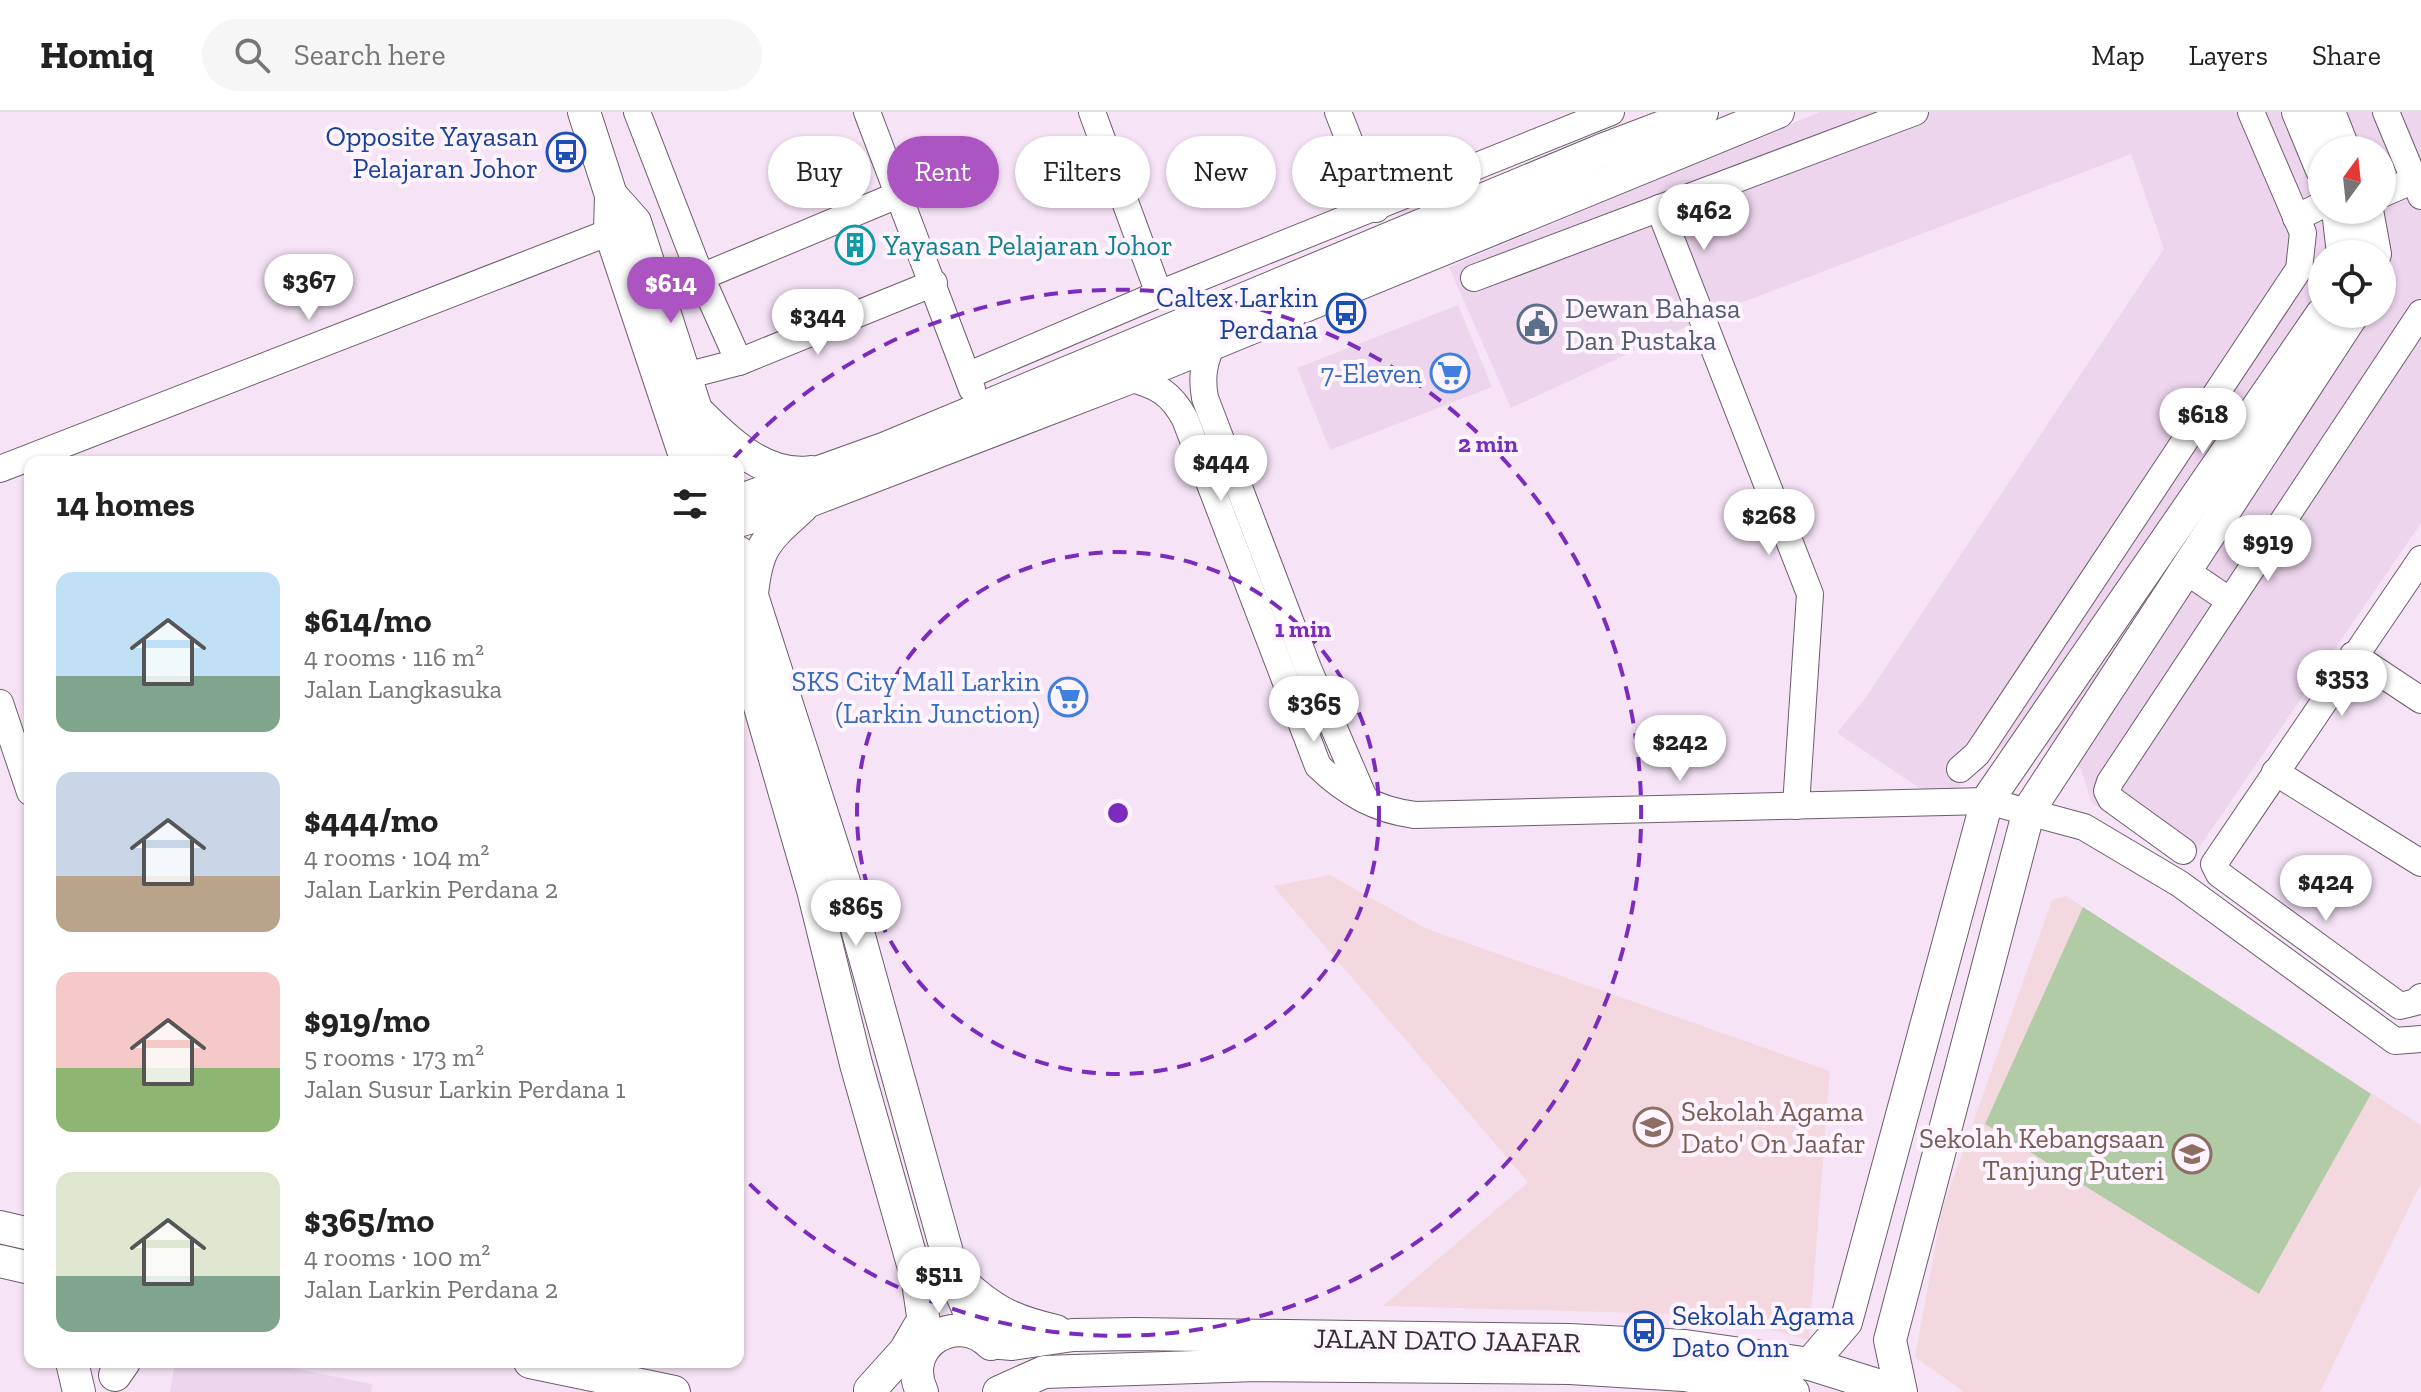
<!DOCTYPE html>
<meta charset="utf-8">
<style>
body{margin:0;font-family:"Zilla Slab",serif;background:#f6f6f6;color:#222;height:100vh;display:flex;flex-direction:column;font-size:30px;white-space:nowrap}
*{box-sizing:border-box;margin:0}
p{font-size:26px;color:#767676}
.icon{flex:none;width:44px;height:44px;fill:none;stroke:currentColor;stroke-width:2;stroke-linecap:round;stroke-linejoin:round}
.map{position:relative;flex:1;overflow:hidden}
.drawer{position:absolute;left:24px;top:344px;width:720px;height:912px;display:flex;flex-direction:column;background:#fff;border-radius:16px;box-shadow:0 2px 6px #0004}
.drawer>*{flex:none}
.hud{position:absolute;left:768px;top:24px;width:760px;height:72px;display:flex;gap:16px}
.needle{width:52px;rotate:15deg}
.controls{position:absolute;left:2308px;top:24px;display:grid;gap:16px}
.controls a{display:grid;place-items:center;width:88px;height:88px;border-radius:50%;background:#fff;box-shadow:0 2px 6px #0004;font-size:40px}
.price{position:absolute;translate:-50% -68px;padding:0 18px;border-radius:28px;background:#fff;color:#222;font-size:26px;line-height:52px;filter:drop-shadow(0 2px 4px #0008)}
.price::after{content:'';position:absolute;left:50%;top:48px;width:24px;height:18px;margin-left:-12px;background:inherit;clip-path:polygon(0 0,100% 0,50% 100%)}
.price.selected{background:#ac55c2;color:#fff}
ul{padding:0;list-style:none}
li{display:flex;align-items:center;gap:24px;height:200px;padding:0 32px}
li span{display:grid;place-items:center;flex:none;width:224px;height:160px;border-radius:16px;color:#555}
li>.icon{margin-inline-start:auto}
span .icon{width:96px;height:96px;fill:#fffc;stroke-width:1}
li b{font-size:34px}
h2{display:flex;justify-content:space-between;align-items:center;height:96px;padding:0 32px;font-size:34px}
.chip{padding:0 28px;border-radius:36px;background:#fff;box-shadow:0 2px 6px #0004;font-size:28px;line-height:72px}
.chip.selected{background:#ac55c2;color:#fff}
header{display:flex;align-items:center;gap:48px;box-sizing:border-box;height:112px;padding:0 40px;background:#fff;border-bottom:2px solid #e0e0e0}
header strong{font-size:38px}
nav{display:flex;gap:44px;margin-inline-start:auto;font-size:28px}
.search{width:560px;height:72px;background:#f6f6f6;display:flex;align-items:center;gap:20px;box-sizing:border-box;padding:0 28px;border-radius:44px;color:#767676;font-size:30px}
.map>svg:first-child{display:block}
</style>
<header>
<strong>Homiq</strong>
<div class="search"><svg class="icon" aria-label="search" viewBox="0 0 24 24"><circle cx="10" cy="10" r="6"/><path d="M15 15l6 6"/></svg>Search here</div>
<nav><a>Map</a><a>Layers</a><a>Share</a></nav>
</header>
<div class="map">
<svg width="2421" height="1280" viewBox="0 0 2421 1280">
<rect width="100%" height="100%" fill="#f6e4f6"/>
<!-- built -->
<g fill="#edd5ed" fill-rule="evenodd">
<path d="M1820,0H2421V411L2188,752L2092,691L2081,657L2022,619L1964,664L1959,677H1921L1837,621L1864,588L2164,137L2131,42L1722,198L1511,296L1449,155ZM2322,38H2382V98H2322ZM2322,142H2382V202H2322Z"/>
<polygon points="1458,193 1492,275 1330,338 1297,256"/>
<polygon points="175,1250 262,1250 372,1272 371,1280 170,1280"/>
</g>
<!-- education -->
<g fill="#f3d9df">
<polygon points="1330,763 1425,816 1830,959 1809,1228 1714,1203 1383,1194 1528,1070 1273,774"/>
<polygon points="2066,784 2421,1013 2421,1071 2320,1280 1964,1280 1915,1245 1942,1098 2052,788"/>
</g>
<!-- green -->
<polygon fill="#b1cba7" points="2083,795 2371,982 2259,1182 1985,1012"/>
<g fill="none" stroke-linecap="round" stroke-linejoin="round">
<defs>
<g id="minor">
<polyline points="637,0 701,165 739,250"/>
<polyline points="867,0 972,277"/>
<polyline points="1092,0 1159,182"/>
<polyline points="1338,0 1376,97"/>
<polyline points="2386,0 2421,84"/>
<polyline points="2382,82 2414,68"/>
<polyline points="1659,96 1810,482 1796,694"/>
<polyline points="2296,106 2322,93"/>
<polyline points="701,165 900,82"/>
<polyline points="1474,166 1915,0"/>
<path d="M1214,229C1204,249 1201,264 1205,286L1308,556L1365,688"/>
<polyline points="969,263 1159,182 1611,0"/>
<polyline points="685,264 739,250 934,171"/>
<path d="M1129,266C1158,274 1171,281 1185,307L1318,654C1346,681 1376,698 1415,703L1987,689L2084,715L2180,772L2395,929L2421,927"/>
<polyline points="0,357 628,113"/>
<polyline points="2421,447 2214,752 2219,762 2400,894 2416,890 2421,885"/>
<polyline points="2186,459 2227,487"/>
<polyline points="2353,543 2421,588"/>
<polyline points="0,591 30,680"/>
<polyline points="1960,657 1977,642 2299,157 2303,121 2251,0"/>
<polyline points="2275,660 2421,751"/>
<polyline points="2183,739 2111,687 2107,679 2110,670 2421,201"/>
</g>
<g id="major">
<polyline points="584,0 611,83 610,119 687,350"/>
<polyline points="2298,0 2322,58"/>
<polyline points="2329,0 2344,38"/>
<polyline points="611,83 635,110 713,350"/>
<polyline points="2338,98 2343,142"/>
<polyline points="2367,98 2375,142"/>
<path d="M701,303C730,332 766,366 811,360"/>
<polyline points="738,389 886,336 1602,38 1702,0"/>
<polyline points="738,409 809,389 1129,266 1778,0"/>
<polyline points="738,440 844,770 953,1162 979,1222"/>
<path d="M752,482C757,433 767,427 802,395"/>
<polyline points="738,519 813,778 856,952 918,1170 927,1231"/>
<polyline points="0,1115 30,1122"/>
<polyline points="0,1149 30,1156"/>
<path d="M958,1167C991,1198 1011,1209 1056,1219"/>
<polyline points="990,1230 1012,1232 1073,1223 1135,1222 1569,1228 1685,1234 1810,1252 1899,1280"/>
<polyline points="72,1250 79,1280"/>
<polyline points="530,1250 674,1280"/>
<polyline points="1810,1252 1846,1210 1987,689 2322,202"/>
<polyline points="115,1263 124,1250"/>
<polyline points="870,1278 905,1239 919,1215"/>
<path d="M922,1280C900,1234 956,1197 991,1232"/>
<polyline points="999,1280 1044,1260 1257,1253 1570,1256 1684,1263 1793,1280"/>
<polyline points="1901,1280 1890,1228 2029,698 2353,202"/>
</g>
</defs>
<!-- minor casing -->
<use href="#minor" stroke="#6c5d6c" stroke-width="28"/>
<!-- major casing -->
<use href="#major" stroke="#6c5d6c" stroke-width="34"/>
<!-- minor -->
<use href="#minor" stroke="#fff" stroke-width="26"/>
<!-- major -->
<use href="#major" stroke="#fff" stroke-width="32"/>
</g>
<!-- distance rings -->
<g fill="none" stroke="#7b2cbf" stroke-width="4" stroke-dasharray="14 10">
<circle cx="1118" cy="701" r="261"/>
<path d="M732 348A523 523 0 1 1 739 1061"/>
</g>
<!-- icons -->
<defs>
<symbol id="bus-ring" viewBox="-11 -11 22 22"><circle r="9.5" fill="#fff4ff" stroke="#1a4fb4" stroke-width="1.5"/><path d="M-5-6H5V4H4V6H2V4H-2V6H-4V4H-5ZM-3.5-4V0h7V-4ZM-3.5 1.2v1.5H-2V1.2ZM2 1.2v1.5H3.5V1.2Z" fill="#1a4fb4"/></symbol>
<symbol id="building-ring" viewBox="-11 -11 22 22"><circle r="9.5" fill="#fff4ff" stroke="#0f9aa8" stroke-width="1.5"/><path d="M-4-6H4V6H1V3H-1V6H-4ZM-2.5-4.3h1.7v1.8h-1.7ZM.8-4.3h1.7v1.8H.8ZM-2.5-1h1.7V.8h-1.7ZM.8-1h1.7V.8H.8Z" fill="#0f9aa8"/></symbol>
<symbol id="civic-ring" viewBox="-11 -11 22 22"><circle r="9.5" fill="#fff4ff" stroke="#5c6f8a" stroke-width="1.5"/><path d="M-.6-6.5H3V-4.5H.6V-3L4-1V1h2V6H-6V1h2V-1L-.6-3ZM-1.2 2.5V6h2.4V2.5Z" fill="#5c6f8a"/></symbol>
<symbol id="supermarket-ring" viewBox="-11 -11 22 22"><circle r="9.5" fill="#fff4ff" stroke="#3f7fe0" stroke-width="1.5"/><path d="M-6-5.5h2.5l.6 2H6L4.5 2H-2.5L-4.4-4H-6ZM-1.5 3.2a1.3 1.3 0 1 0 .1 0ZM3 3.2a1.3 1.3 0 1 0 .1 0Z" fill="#3f7fe0"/></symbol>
<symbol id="school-ring" viewBox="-11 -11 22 22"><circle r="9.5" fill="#fff4ff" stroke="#8d6e63" stroke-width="1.5"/><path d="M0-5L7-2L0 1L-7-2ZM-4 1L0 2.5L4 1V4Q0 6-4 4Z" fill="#8d6e63"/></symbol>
</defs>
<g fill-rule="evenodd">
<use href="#bus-ring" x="544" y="18" width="44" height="44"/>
<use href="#building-ring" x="833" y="111" width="44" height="44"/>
<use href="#bus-ring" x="1324" y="179" width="44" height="44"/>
<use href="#civic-ring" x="1515" y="190" width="44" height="44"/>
<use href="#supermarket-ring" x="1428" y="239" width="44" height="44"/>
<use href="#supermarket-ring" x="1046" y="563" width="44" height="44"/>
<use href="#school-ring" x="1631" y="993" width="44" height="44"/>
<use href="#school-ring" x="2170" y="1020" width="44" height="44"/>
<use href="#bus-ring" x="1622" y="1197" width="44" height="44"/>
</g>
<g text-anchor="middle" stroke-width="8" stroke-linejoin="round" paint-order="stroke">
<!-- transit labels -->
<g font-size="28" fill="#164399" stroke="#fff4ff" text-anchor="end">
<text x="538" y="34">Opposite Yayasan<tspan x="538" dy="32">Pelajaran Johor</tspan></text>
<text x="1318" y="195">Caltex Larkin<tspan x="1318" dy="32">Perdana</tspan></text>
<text x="1672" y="1213" text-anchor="start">Sekolah Agama<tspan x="1672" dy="32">Dato Onn</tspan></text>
</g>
<!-- culture labels -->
<g font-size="28" fill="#0d838f" stroke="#fff4ff" text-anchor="start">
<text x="883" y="143">Yayasan Pelajaran Johor</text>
</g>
<!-- service labels -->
<g font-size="28" fill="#4e5e75" stroke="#fff4ff" text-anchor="start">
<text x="1565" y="206">Dewan Bahasa<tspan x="1565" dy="32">Dan Pustaka</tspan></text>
</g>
<!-- shop labels -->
<g font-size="28" fill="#366cbe" stroke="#fff4ff" text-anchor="end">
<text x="1422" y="271">7-Eleven</text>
<text x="1040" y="579">SKS City Mall Larkin<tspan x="1040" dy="32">(Larkin Junction)</tspan></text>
</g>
<!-- education labels -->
<g font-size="28" fill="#785e54" stroke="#fff4ff" text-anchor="start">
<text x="1681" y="1009">Sekolah Agama<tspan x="1681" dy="32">Dato' On Jaafar</tspan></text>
<text x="2164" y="1036" text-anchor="end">Sekolah Kebangsaan<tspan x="2164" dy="32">Tanjung Puteri</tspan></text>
</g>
<!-- street labels -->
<g font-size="28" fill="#352e35" stroke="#fff4ff">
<text transform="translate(1447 1228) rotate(1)" y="10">JALAN DATO JAAFAR</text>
</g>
</g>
<circle cx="1118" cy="701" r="12" fill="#7b2cbf" stroke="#fff4ff" stroke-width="4"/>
<g font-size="24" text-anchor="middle" font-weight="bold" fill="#7b2cbf" stroke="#fff4ff" stroke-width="8" stroke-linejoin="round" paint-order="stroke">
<text x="1488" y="340">2 min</text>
<text x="1303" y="525">1 min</text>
</g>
</svg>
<div class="controls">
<a><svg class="needle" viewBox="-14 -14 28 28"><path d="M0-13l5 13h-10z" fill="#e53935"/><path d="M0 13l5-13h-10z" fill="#767676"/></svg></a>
<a><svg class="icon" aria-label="locate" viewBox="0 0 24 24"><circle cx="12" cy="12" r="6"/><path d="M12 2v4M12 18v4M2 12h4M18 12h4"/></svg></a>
</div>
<b class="price" style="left:1704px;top:140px">$462</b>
<b class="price" style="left:309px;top:210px">$367</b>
<b class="price selected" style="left:671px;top:213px">$614</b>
<b class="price" style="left:818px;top:245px">$344</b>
<b class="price" style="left:2203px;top:344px">$618</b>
<b class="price" style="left:1221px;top:391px">$444</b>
<b class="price" style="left:1769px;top:445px">$268</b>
<b class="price" style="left:2268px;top:471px">$919</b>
<b class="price" style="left:2342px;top:606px">$353</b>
<b class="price" style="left:1314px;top:632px">$365</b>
<b class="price" style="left:1680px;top:671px">$242</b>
<b class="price" style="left:2326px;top:811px">$424</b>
<b class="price" style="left:856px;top:836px">$865</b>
<b class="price" style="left:939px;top:1203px">$511</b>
<div class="hud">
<a class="chip">Buy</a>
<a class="chip selected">Rent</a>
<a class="chip">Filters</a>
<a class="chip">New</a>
<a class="chip">Apartment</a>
</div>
<section class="drawer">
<h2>14 homes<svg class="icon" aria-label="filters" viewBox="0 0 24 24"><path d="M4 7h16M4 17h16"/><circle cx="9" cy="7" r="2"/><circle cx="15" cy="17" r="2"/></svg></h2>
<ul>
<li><span style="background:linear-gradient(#bfe0f5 65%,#7fa58c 0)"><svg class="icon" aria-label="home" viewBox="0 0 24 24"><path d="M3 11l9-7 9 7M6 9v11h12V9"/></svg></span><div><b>$614/mo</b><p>4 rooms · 116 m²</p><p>Jalan Langkasuka</p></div></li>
<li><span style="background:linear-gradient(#c9d6e8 65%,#b9a48a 0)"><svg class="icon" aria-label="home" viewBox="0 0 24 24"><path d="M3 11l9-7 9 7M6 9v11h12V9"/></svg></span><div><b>$444/mo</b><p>4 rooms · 104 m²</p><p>Jalan Larkin Perdana 2</p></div></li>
<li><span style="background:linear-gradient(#f6c9c9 60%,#8fb573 0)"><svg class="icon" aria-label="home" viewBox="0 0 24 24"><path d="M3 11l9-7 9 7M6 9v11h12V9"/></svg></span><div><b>$919/mo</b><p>5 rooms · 173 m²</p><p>Jalan Susur Larkin Perdana 1</p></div></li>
<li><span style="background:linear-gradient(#dfe7d0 65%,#7fa58c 0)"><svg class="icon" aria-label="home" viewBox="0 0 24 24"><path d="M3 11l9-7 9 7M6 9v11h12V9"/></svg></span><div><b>$365/mo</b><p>4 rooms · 100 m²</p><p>Jalan Larkin Perdana 2</p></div></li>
</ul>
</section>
</div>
